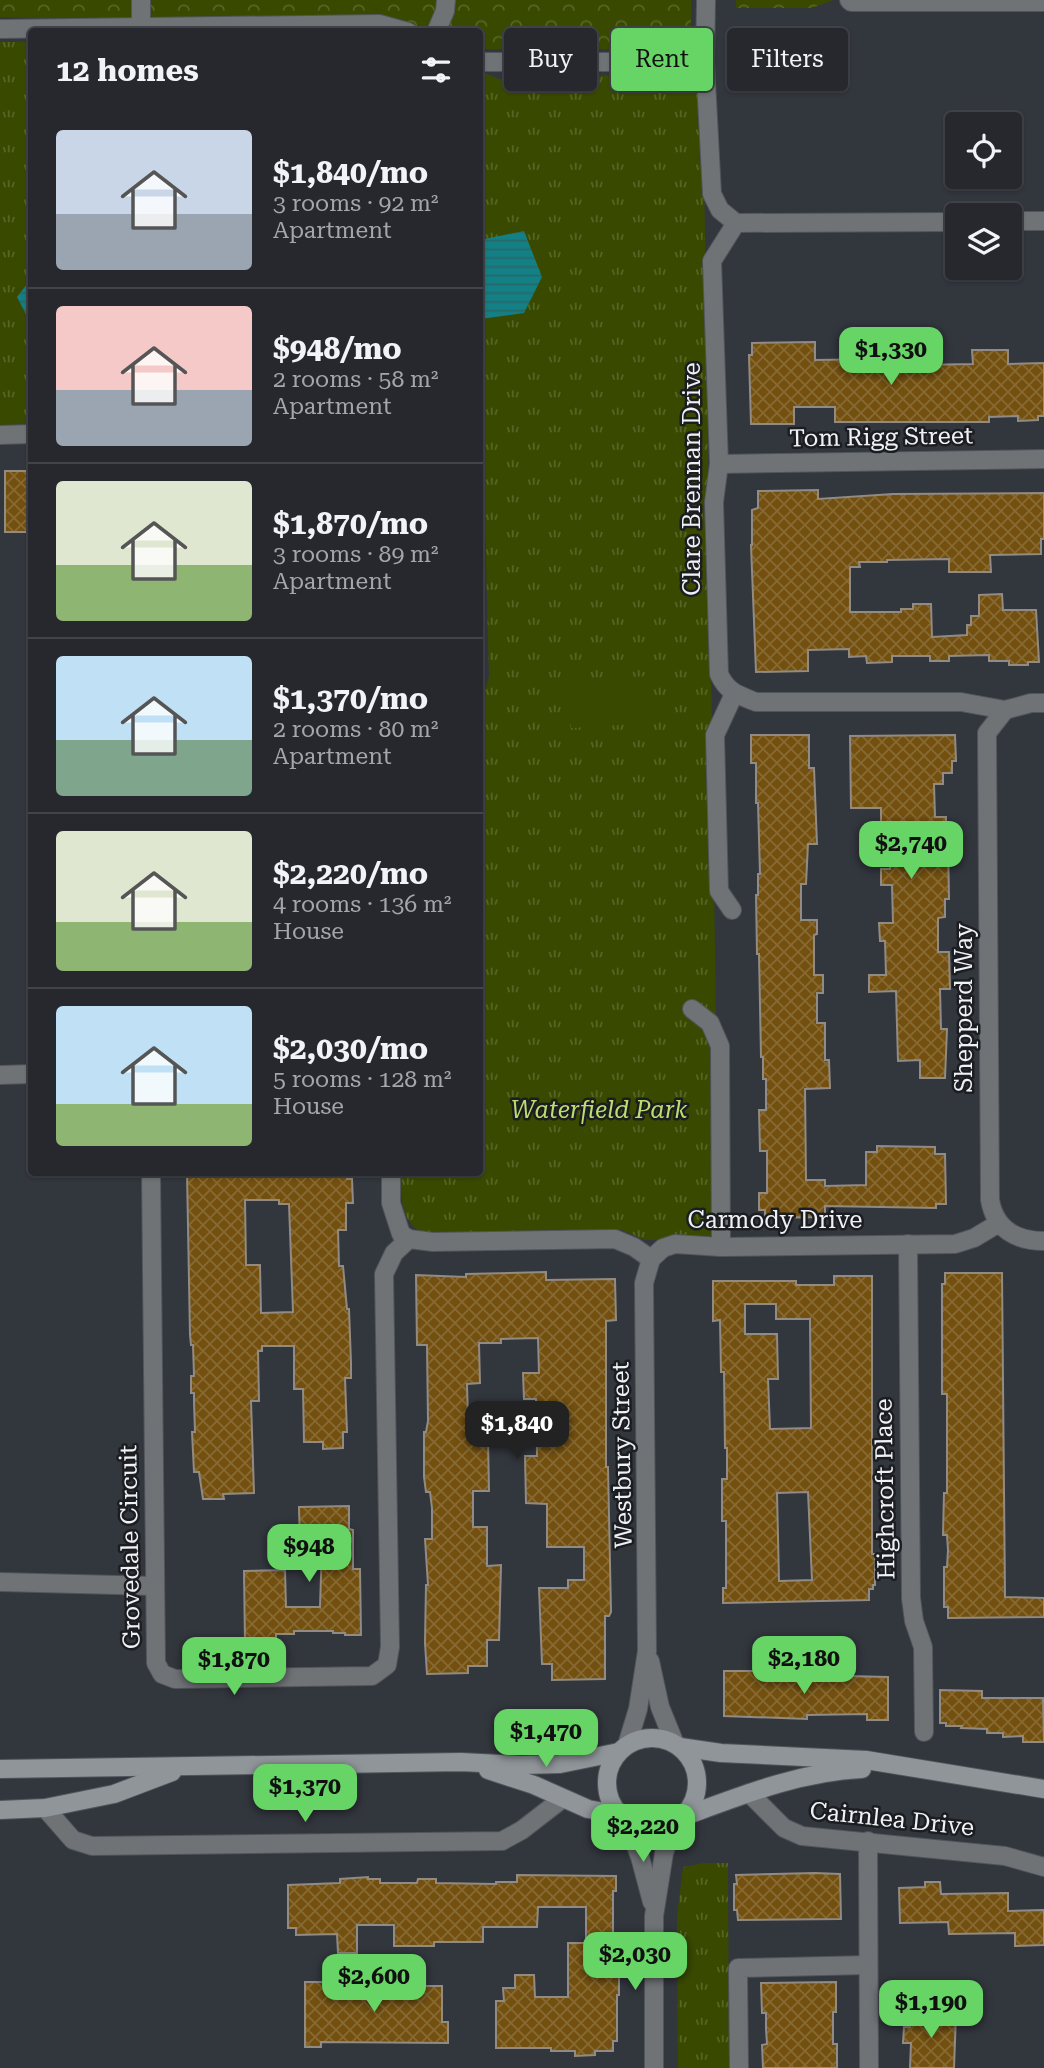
<!DOCTYPE html>
<meta charset="utf-8">
<style>
body{margin:0;font-family:"Roboto Serif",serif;background:#32343a;color:#f1f3f6;height:100vh;display:flex;flex-direction:column;font-size:26px;white-space:nowrap}
*{box-sizing:border-box;margin:0}
p{font-size:23px;color:#a4a6aa}
.icon{flex:none;width:38px;height:38px;fill:none;stroke:currentColor;stroke-width:2;stroke-linecap:round;stroke-linejoin:round}
.map{position:relative;flex:1;overflow:hidden}
.panel{position:absolute;left:28px;top:28px;width:455px;height:1148px;display:flex;flex-direction:column;background:#26282e;border-radius:7px;box-shadow:0 2px 5px #0004,0 0 0 2px #42444a}
.panel>*{flex:none}
.hud{position:absolute;left:504px;top:28px;width:434px;height:63px;display:flex;gap:14px}
.tools{position:absolute;left:945px;top:112px;display:grid;gap:14px}
.tools a{display:grid;place-items:center;width:77px;height:77px;border-radius:7px;background:#26282e;box-shadow:0 2px 5px #0004,0 0 0 2px #42444a;font-size:35px}
.price{position:absolute;translate:-50% -60px;padding:0 16px;border-radius:14px;background:#67d466;color:#111;font-size:23px;line-height:46px;filter:drop-shadow(0 2px 4px #0008)}
.price::after{content:'';position:absolute;left:50%;top:42px;width:21px;height:16px;margin-left:-10px;background:inherit;clip-path:polygon(0 0,100% 0,50% 100%)}
.price.selected{background:#222;color:#fff}
ul{padding:0;list-style:none}
li{display:flex;align-items:center;gap:21px;height:175px;padding:0 28px}
li+li{border-top:2px solid #42444a}
li span{display:grid;place-items:center;flex:none;width:196px;height:140px;border-radius:7px;color:#555}
li>.icon{margin-inline-start:auto}
span .icon{width:84px;height:84px;fill:#fffc;stroke-width:1}
li b{font-size:30px}
h2{display:flex;justify-content:space-between;align-items:center;height:84px;padding:0 28px;font-size:30px}
.tag{padding:0 24px;border-radius:7px;background:#26282e;box-shadow:0 2px 5px #0004,0 0 0 2px #42444a;font-size:24px;line-height:63px}
.tag.selected{background:#67d466;color:#111}
.map>svg:first-child{display:block}
</style>
<div class="map">
<svg width="1044" height="2068" viewBox="0 0 1044 2068">
<defs>
<pattern id="grass-tufts" width="24" height="20" patternUnits="userSpaceOnUse" patternTransform="scale(1.75)"><rect width="24" height="20" fill="#394a00"/><path d="M3 7l-1-3M5 7V3M7 7l1-3M15 17l-1-3M17 17v-4M19 17l1-3" fill="none" stroke="#566526"/></pattern>
<pattern id="forest-crowns" width="20" height="18" patternUnits="userSpaceOnUse" patternTransform="scale(1.75)"><rect width="20" height="18" fill="#394a00"/><path d="M2 6a3 3 0 1 1 6 0M12 15a3 3 0 1 1 6 0" fill="none" stroke="#566526"/></pattern>
<pattern id="water-rules" width="6" height="5" patternUnits="userSpaceOnUse" patternTransform="scale(1.75)"><rect width="6" height="5" fill="#128084"/><path d="M0 2.5h6" fill="none" stroke="#2a676a"/></pattern>
<pattern id="building-cross-hatch" width="8" height="8" patternUnits="userSpaceOnUse" patternTransform="scale(1.75)"><rect width="8" height="8" fill="#73500f"/><path d="M0 0l8 8M0 8l8-8" fill="none" stroke="#876a33"/></pattern>
</defs>
<rect width="100%" height="100%" fill="#32363d"/>
<!-- grass -->
<g fill="url(#grass-tufts)">
<polygon points="0,42 31,42 31,424 0,425"/>
<path d="M480,71L499,79L690,73L703,94L719,1238L645,1240L622,1230L423,1233C400,1222 401,1195 401,1173L480,1172V709L489,676L484,488L480,474Z"/>
<polygon points="704,1863 728,1863 729,2068 678,2068 677,1916 683,1867"/>
</g>
<!-- forest -->
<g fill="url(#forest-crowns)">
<polygon points="0,0 691,0 691,40 682,49 481,49 480,32 462,31 460,28 0,17"/>
<polygon points="736,0 833,0 812,8 736,8"/>
</g>
<!-- pitch -->
<polygon fill="#394a00" points="649,676 652,723 571,728 567,681"/>
<!-- water -->
<g fill="url(#water-rules)">
<polygon points="524,231 542,277 524,313 480,319 480,240"/>
<polygon points="31,279 31,324 17,297"/>
</g>
<!-- building -->
<g fill="url(#building-cross-hatch)" stroke="#918b83" stroke-width="2" fill-rule="evenodd">
<polygon points="815,342 815,360 879,359 879,356 896,355 896,360 916,359 916,365 973,364 972,350 1008,350 1008,364 1044,363 1044,416 1038,416 1038,420 1018,421 1018,416 989,417 989,422 835,422 835,407 794,407 794,424 751,424 749,355 752,355 752,343"/>
<polygon points="5,471 28,471 28,477 32,477 32,532 5,532"/>
<polygon points="818,490 818,499 893,494 1044,493 1044,539 1041,539 1041,554 990,555 991,572 949,572 949,559 887,560 887,562 859,562 860,567 850,567 850,612 901,612 901,609 913,609 913,604 931,604 932,637 967,635 967,625 971,625 971,616 979,616 979,595 1002,594 1003,610 1036,610 1039,662 1028,662 1028,665 1009,665 1009,661 989,661 989,655 949,656 949,661 930,661 930,656 892,656 892,662 867,663 866,656 849,657 849,649 808,650 808,671 756,672 751,545 752,545 752,510 758,508 758,491"/>
<polygon points="751,735 809,735 809,768 814,768 817,844 808,844 806,884 801,884 801,920 817,920 817,934 814,935 814,975 823,975 823,993 817,993 817,1023 825,1023 825,1060 829,1060 830,1088 805,1089 806,1180 825,1180 825,1186 866,1185 866,1152 877,1152 877,1146 935,1147 935,1154 945,1154 946,1204 936,1204 936,1208 825,1206 825,1217 765,1218 765,1210 759,1210 759,1193 767,1193 767,1151 760,1151 759,1110 766,1110 766,1079 763,1079 763,1057 761,1057 759,954 757,954 756,895 758,895 758,874 760,874 758,803 756,803 756,763 751,763"/>
<polygon points="955,735 956,761 952,761 952,773 943,773 943,784 934,784 935,817 946,817 946,843 948,843 949,899 945,899 945,917 938,918 938,952 949,952 950,989 940,989 941,1029 947,1029 945,1078 920,1078 920,1060 898,1061 896,991 869,992 869,975 886,975 885,941 880,941 879,923 893,923 892,885 881,885 881,869 890,869 890,839 881,839 881,808 851,808 850,736"/>
<path d="M187,1172H347V1179H352L353,1203H346V1230H338L339,1266H343L347,1309H349L351,1363V1378H345L347,1432H343V1448L323,1449V1442H304L303,1389H294V1346H262V1351H258L259,1401H251L254,1493L223,1494L224,1499H203L199,1472H194L192,1432H195L194,1402V1393H191V1376H194L193,1345H191L190,1335ZM245,1200H279V1204H289L293,1312L261,1313L260,1265H246Z"/>
<polygon points="546,1272 546,1280 615,1279 616,1320 606,1321 606,1467 608,1467 611,1612 609,1616 605,1616 605,1679 552,1680 552,1664 542,1664 539,1588 568,1588 568,1580 584,1580 584,1547 547,1547 547,1504 526,1503 525,1456 537,1456 536,1399 524,1399 523,1373 539,1373 538,1338 501,1339 501,1343 479,1343 480,1383 467,1384 468,1420 493,1420 494,1440 488,1440 489,1491 473,1491 473,1527 487,1527 487,1566 501,1565 499,1640 487,1640 487,1666 468,1666 468,1673 427,1674 425,1643 426,1585 428,1585 425,1539 432,1539 432,1508 430,1492 426,1492 424,1477 424,1432 426,1432 428,1421 427,1345 417,1345 416,1275 466,1277 466,1274"/>
<polygon points="945,1273 1002,1273 1005,1597 1044,1598 1044,1617 948,1618 948,1607 944,1607 944,1567 947,1567 948,1550 947,1535 943,1535 944,1493 947,1493 947,1394 942,1394 942,1284 945,1284"/>
<path d="M834,1276H872V1554H875V1585H873V1589H869V1600L723,1603V1588H726V1521H722V1479H727V1448H725L724,1372H721L720,1320L713,1321V1281H796V1285H834ZM745,1304H776V1319H810L811,1428L770,1429L768,1379H778L777,1334H745ZM808,1492L812,1580L779,1581L777,1493Z"/>
<polygon points="349,1506 349,1529 353,1530 353,1569 360,1569 361,1635 345,1635 345,1633 333,1633 333,1631 294,1631 294,1634 276,1634 276,1641 245,1642 244,1571 285,1570 286,1607 320,1607 322,1546 300,1546 299,1507"/>
<polygon points="724,1671 764,1671 764,1674 888,1677 888,1720 867,1720 867,1714 807,1715 807,1719 724,1716"/>
<polygon points="940,1690 982,1691 982,1698 1043,1698 1044,1742 1023,1742 1023,1736 1003,1737 1003,1733 987,1733 987,1729 961,1728 962,1726 946,1726 946,1723 940,1723"/>
<polygon points="815,1873 840,1874 841,1919 738,1920 737,1910 734,1910 734,1884 737,1884 736,1875"/>
<polygon points="517,1875 616,1876 616,1891 613,1891 613,1936 618,1936 621,1970 619,1970 619,1995 617,1995 617,2041 613,2041 613,2051 595,2051 595,2055 575,2056 575,2051 551,2051 551,2048 496,2048 496,2001 504,2001 503,1988 515,1988 515,1975 534,1975 535,1997 568,1997 568,1943 586,1943 586,1907 538,1907 537,1927 483,1927 483,1942 434,1942 434,1946 394,1946 394,1925 357,1925 357,1953 338,1953 337,1934 296,1935 296,1928 288,1928 288,1885 340,1883 340,1879 368,1877 368,1879 380,1879 380,1883 417,1883 418,1879 436,1879 436,1883 496,1884 496,1882 517,1882"/>
<polygon points="925,1882 940,1882 941,1894 1008,1893 1008,1911 1044,1910 1044,1945 1015,1946 1015,1933 949,1934 948,1922 900,1923 899,1888 925,1887"/>
<polygon points="305,1982 330,1982 330,1986 442,1986 442,2022 448,2022 448,2043 321,2042 321,2047 305,2047"/>
<polygon points="836,1982 836,2012 833,2012 833,2044 837,2044 837,2068 763,2068 762,2045 767,2044 766,2029 766,2013 762,2013 761,1983"/>
<polygon points="910,2012 956,2014 954,2068 910,2068 911,2043 903,2043 904,2027 910,2027"/>
</g>
<g fill="none" stroke-linecap="round" stroke-linejoin="round">
<defs>
<g id="street">
<path d="M706,0L705,62L712,194L720,210L736,223L712,261L719,464L714,502L719,674C727,692 738,695 756,702H961L1005,710"/>
<polyline points="849,0 851,2 1044,2"/>
<polyline points="141,27 141,0"/>
<polyline points="0,29 379,24 408,32"/>
<polyline points="436,32 445,11 446,0"/>
<polyline points="480,62 705,62"/>
<polyline points="1010,221 1044,221"/>
<polyline points="736,223 957,222"/>
<polyline points="0,435 32,434"/>
<polyline points="719,464 1044,459"/>
<path d="M1044,703H1031L1005,710L987,733L990,1200C995,1229 1016,1241 1044,1241"/>
<polyline points="732,910 719,891 715,735 734,694"/>
<polyline points="692,1009 710,1023 720,1046 721,1247"/>
<polyline points="0,1075 32,1074"/>
<polyline points="151,1172 156,1663 162,1674 175,1679 372,1676 387,1665 390,1647 384,1274 394,1253 409,1239"/>
<polyline points="391,1172 391,1203 401,1234 409,1239 433,1242 615,1239 634,1247 651,1259 663,1248 675,1244 721,1247 955,1244 974,1238 999,1223"/>
<polyline points="908,1244 911,1598 914,1621 923,1647 924,1732"/>
<polyline points="0,1582 155,1586"/>
<polyline points="650,1661 660,1707 675,1744"/>
<polyline points="627,1745 638,1709 647,1651 644,1283 651,1259"/>
<polyline points="749,1793 784,1828 802,1836 1005,1856 1044,1867"/>
<polyline points="45,1808 73,1840 92,1846 502,1841 522,1830 562,1799"/>
<polyline points="626,1820 640,1857 652,1902"/>
<polyline points="868,1841 869,2068"/>
<polyline points="654,2068 654,1916 664,1853 675,1822"/>
<polyline points="739,2068 738,1968 868,1965"/>
</g>
<g id="secondary">
<circle cx="652" cy="1783" r="45"/>
<polyline points="680,1747 721,1753 866,1760 1044,1789"/>
<polyline points="0,1769 461,1762 521,1765 560,1764 619,1752"/>
<polyline points="488,1770 534,1785 588,1809 620,1815"/>
<polyline points="0,1810 45,1808 114,1794 172,1772"/>
<path d="M680,1818C740,1796 798,1772 862,1769"/>
</g>
</defs>
<!-- street casing -->
<use href="#street" stroke="#50545b" stroke-width="20"/>
<!-- secondary casing -->
<use href="#secondary" stroke="#50545b" stroke-width="20"/>
<!-- street -->
<use href="#street" stroke="#707376" stroke-width="18"/>
<!-- secondary -->
<use href="#secondary" stroke="#90959a" stroke-width="18"/>
</g>
<g text-anchor="middle" stroke-width="5" stroke-linejoin="round" paint-order="stroke">
<!-- street labels -->
<g font-size="24" fill="#eef1f6" stroke="#1c1d21">
<text transform="translate(881 437) rotate(-1)" y="8">Tom Rigg Street</text>
<text transform="translate(692 479) rotate(-90)" y="8">Clare Brennan Drive</text>
<text transform="translate(964 1008) rotate(-90)" y="8">Shepperd Way</text>
<text x="775" y="1228">Carmody Drive</text>
<text transform="translate(622 1455) rotate(-91)" y="8">Westbury Street</text>
<text transform="translate(885 1489) rotate(-91)" y="8">Highcroft Place</text>
<text transform="translate(130 1547) rotate(-91)" y="8">Grovedale Circuit</text>
<text transform="translate(892 1819) rotate(6)" y="8">Cairnlea Drive</text>
</g>
<!-- park labels -->
<g font-size="24" font-style="italic" fill="#bcdd6f" stroke="#1c1d21">
<text x="599" y="1118">Waterfield Park</text>
</g>
</g>
</svg>
<div class="tools">
<a><svg class="icon" aria-label="locate" viewBox="0 0 24 24"><circle cx="12" cy="12" r="6"/><path d="M12 2v4M12 18v4M2 12h4M18 12h4"/></svg></a>
<a><svg class="icon" aria-label="layers" viewBox="0 0 24 24"><path d="M12 4l9 5-9 5-9-5zM3 14l9 5 9-5"/></svg></a>
</div>
<b class="price" style="left:891px;top:387px">$1,330</b>
<b class="price" style="left:911px;top:881px">$2,740</b>
<b class="price selected" style="left:517px;top:1461px">$1,840</b>
<b class="price" style="left:309px;top:1584px">$948</b>
<b class="price" style="left:804px;top:1696px">$2,180</b>
<b class="price" style="left:234px;top:1697px">$1,870</b>
<b class="price" style="left:546px;top:1769px">$1,470</b>
<b class="price" style="left:305px;top:1824px">$1,370</b>
<b class="price" style="left:643px;top:1864px">$2,220</b>
<b class="price" style="left:635px;top:1992px">$2,030</b>
<b class="price" style="left:374px;top:2014px">$2,600</b>
<b class="price" style="left:931px;top:2040px">$1,190</b>
<div class="hud">
<a class="tag">Buy</a>
<a class="tag selected">Rent</a>
<a class="tag">Filters</a>
</div>
<section class="panel">
<h2>12 homes<svg class="icon" aria-label="filters" viewBox="0 0 24 24"><path d="M4 7h16M4 17h16"/><circle cx="9" cy="7" r="2"/><circle cx="15" cy="17" r="2"/></svg></h2>
<ul>
<li><span style="background:linear-gradient(#c9d6e8 60%,#9aa5b1 0)"><svg class="icon" aria-label="home" viewBox="0 0 24 24"><path d="M3 11l9-7 9 7M6 9v11h12V9"/></svg></span><div><b>$1,840/mo</b><p>3 rooms · 92 m²</p><p>Apartment</p></div></li>
<li><span style="background:linear-gradient(#f6c9c9 60%,#9aa5b1 0)"><svg class="icon" aria-label="home" viewBox="0 0 24 24"><path d="M3 11l9-7 9 7M6 9v11h12V9"/></svg></span><div><b>$948/mo</b><p>2 rooms · 58 m²</p><p>Apartment</p></div></li>
<li><span style="background:linear-gradient(#dfe7d0 60%,#8fb573 0)"><svg class="icon" aria-label="home" viewBox="0 0 24 24"><path d="M3 11l9-7 9 7M6 9v11h12V9"/></svg></span><div><b>$1,870/mo</b><p>3 rooms · 89 m²</p><p>Apartment</p></div></li>
<li><span style="background:linear-gradient(#bfe0f5 60%,#7fa58c 0)"><svg class="icon" aria-label="home" viewBox="0 0 24 24"><path d="M3 11l9-7 9 7M6 9v11h12V9"/></svg></span><div><b>$1,370/mo</b><p>2 rooms · 80 m²</p><p>Apartment</p></div></li>
<li><span style="background:linear-gradient(#dfe7d0 65%,#8fb573 0)"><svg class="icon" aria-label="home" viewBox="0 0 24 24"><path d="M3 11l9-7 9 7M6 9v11h12V9"/></svg></span><div><b>$2,220/mo</b><p>4 rooms · 136 m²</p><p>House</p></div></li>
<li><span style="background:linear-gradient(#bfe0f5 70%,#8fb573 0)"><svg class="icon" aria-label="home" viewBox="0 0 24 24"><path d="M3 11l9-7 9 7M6 9v11h12V9"/></svg></span><div><b>$2,030/mo</b><p>5 rooms · 128 m²</p><p>House</p></div></li>
</ul>
</section>
</div>
